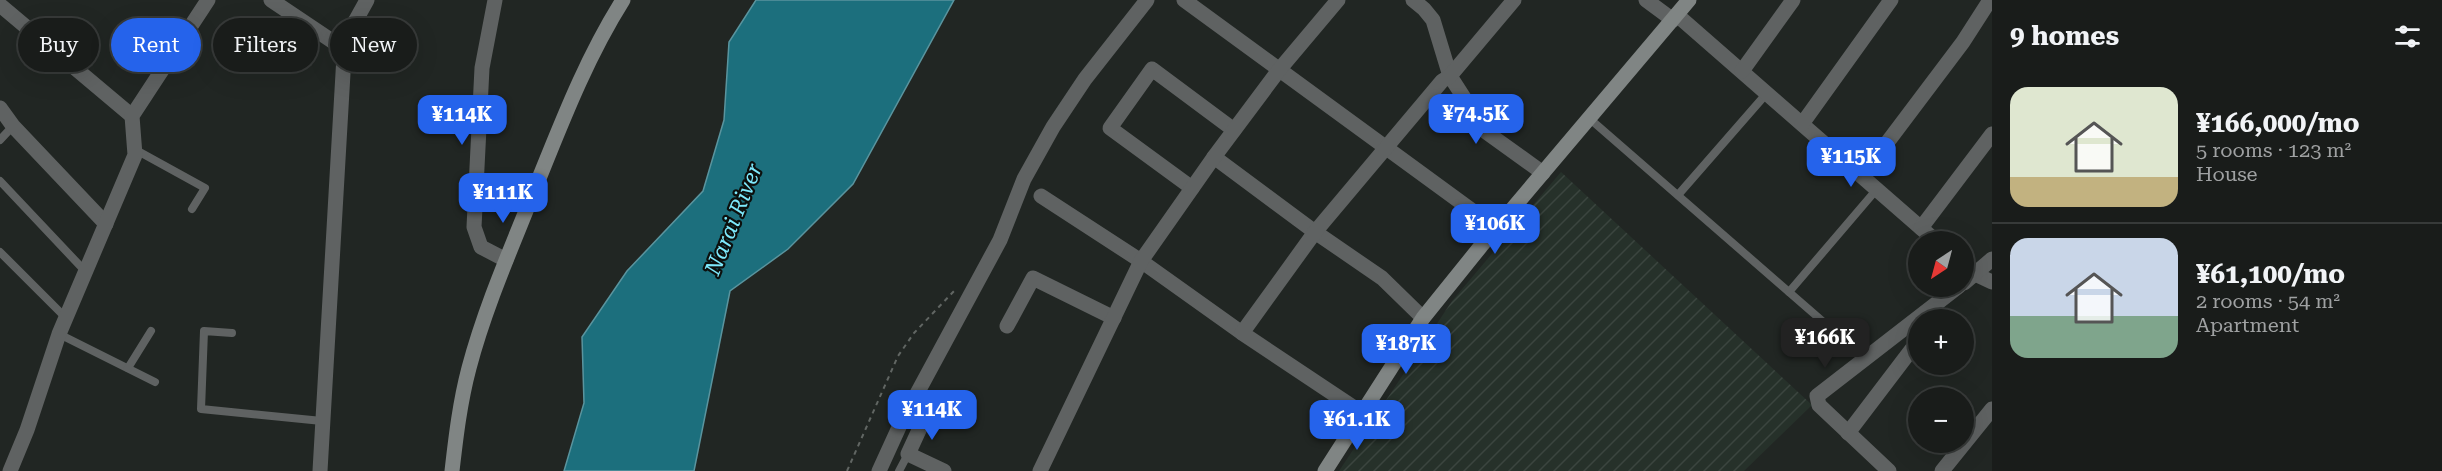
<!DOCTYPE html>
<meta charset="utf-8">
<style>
body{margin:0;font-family:"Roboto Serif",serif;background:#262927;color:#f1f3f6;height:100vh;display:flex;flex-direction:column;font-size:22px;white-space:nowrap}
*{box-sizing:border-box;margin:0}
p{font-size:20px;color:#9fa1a2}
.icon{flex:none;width:33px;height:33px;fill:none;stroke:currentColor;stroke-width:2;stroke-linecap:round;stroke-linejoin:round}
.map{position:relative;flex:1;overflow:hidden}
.side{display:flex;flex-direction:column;background:#191c1a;width:450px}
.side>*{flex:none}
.top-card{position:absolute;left:18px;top:18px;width:570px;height:54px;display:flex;gap:12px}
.needle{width:39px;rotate:216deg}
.buttons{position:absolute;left:1908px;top:231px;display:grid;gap:12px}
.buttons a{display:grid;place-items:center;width:66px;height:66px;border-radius:50%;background:#191c1a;box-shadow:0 6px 24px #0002,0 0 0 2px #373a39;font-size:30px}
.price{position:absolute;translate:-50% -51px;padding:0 14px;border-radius:12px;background:#2563eb;color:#fff;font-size:20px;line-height:39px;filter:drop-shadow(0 2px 3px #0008)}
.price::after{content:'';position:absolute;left:50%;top:36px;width:18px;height:14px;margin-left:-9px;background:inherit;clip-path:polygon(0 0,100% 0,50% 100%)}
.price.active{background:#222;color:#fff}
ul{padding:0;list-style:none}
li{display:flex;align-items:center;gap:18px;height:150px;padding:0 18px}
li+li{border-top:2px solid #373a39}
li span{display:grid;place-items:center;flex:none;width:168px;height:120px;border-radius:18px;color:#555}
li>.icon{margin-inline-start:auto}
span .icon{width:72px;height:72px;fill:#fffc;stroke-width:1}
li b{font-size:26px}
h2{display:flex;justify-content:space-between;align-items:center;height:72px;padding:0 18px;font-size:26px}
.tag{padding:0 21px;border-radius:27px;background:#191c1a;box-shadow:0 6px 24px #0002,0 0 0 2px #373a39;font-size:21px;line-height:54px}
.tag.active{background:#2563eb;color:#fff}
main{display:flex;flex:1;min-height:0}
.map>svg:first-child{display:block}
</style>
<main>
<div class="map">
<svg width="1992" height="471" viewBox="0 0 1992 471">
<defs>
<pattern id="industrial-furrows" width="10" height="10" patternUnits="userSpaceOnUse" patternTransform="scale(1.5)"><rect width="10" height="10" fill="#26312a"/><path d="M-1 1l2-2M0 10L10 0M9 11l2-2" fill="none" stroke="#3b453f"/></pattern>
</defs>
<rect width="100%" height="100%" fill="#212623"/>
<!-- industrial -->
<polygon fill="url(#industrial-furrows)" points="1561,172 1812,405 1744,471 1339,471 1452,301"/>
<!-- water -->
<polygon fill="#1c6f7d" stroke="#5a949e" stroke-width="1.5" points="756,0 954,0 853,184 788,249 730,291 694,471 564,471 584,403 582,337 627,271 703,191 724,120 729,42"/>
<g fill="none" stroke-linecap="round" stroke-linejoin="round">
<!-- path -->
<polyline stroke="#616663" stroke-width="2" stroke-dasharray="4.5 4.5" stroke-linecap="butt" points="847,471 898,356 914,333 956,289"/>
<!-- lane -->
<g stroke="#5f6262" stroke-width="8">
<polyline points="1590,119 1866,359"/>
<polyline points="0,140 13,126"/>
<polyline points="136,150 205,188 192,209"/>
<polyline points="0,181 85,271"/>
<polyline points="1678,195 1767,93"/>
<polyline points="0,252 66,318"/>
<polyline points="1789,292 1877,189"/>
<polyline points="232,333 204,331 201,409 322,421"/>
<polyline points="59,334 155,382"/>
<polyline points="128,368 151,331"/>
<polyline points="899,471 908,454"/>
</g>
<!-- street -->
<g stroke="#5f6262" stroke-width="15">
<polyline points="271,0 341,47 344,56 320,471"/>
<polyline points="495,0 482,68 474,227 481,247 506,260"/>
<polyline points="1184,0 1496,228"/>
<polyline points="1413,0 1424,9 1433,20 1450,76 1486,132 1543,173"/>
<polyline points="1646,0 1673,20"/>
<polyline points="0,5 132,116"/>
<polyline points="1677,15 1937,242"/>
<polyline points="341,47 367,0"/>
<polyline points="1742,71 1793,0"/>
<polyline points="0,108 13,126 106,224"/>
<polyline points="1802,124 1891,0"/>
<polyline points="1214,157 1315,232 1382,278 1423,318"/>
<polyline points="1862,176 1963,42 1990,0"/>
<polyline points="1192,188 1110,128 1152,69 1234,130"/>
<polyline points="1041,196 1141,261 1242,333"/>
<polyline points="1921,228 1992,134"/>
<polyline points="1964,264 1975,274 1992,282"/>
<polyline points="1964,283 1992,259"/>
<polyline points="1007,326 1033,278 1114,318"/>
<polyline points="1362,413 1242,333 1315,232 1442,81 1450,76 1514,0"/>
<polyline points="926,415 908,454 944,471"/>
<polyline points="1848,433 1918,341"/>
<polyline points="10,471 27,430 59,334 135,155 132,116 208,0"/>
<polyline points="879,471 900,425 1000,240 1024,179 1053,127 1085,79 1147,0"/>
<polyline points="1040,471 1141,261 1214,157 1279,70 1338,0"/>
<polyline points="1889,471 1819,405 1817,396 1959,286"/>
<polyline points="1942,471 1992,409"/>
</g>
<!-- secondary -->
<g stroke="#808584" stroke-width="15">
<path d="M452,471C456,436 460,402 469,368C486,304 514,242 538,181C563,119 587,57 623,0"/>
<polyline points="1325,471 1423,318 1481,246 1689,0"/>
</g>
</g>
<g text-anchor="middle" stroke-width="4.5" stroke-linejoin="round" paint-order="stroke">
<!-- water labels -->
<g font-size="22" font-style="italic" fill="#7ee9fc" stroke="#0c0f0d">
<text transform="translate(733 219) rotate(-68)" y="8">Narai River</text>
</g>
</g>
</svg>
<div class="buttons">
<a><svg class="needle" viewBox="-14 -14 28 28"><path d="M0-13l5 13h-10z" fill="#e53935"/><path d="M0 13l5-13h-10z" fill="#9fa1a2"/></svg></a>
<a>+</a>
<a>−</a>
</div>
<b class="price" style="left:1476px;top:145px">¥74.5K</b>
<b class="price" style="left:462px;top:146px">¥114K</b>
<b class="price" style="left:1851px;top:188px">¥115K</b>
<b class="price" style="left:503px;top:224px">¥111K</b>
<b class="price" style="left:1495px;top:255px">¥106K</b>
<b class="price active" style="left:1825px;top:369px">¥166K</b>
<b class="price" style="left:1406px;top:375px">¥187K</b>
<b class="price" style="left:932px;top:441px">¥114K</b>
<b class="price" style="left:1357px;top:451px">¥61.1K</b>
<div class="top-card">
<a class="tag">Buy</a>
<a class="tag active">Rent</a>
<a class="tag">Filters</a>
<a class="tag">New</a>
</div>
</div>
<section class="side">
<h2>9 homes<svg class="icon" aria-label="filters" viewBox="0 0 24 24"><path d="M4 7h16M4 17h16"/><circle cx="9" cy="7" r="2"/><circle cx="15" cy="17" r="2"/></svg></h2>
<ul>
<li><span style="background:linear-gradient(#dfe7d0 75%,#c2b280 0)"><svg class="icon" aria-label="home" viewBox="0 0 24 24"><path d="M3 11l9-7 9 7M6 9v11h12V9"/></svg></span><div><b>¥166,000/mo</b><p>5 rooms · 123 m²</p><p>House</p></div></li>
<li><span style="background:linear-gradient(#c9d6e8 65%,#7fa58c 0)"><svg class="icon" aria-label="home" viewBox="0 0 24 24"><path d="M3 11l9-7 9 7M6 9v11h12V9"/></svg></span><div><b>¥61,100/mo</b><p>2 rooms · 54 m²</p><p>Apartment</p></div></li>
</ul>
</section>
</main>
